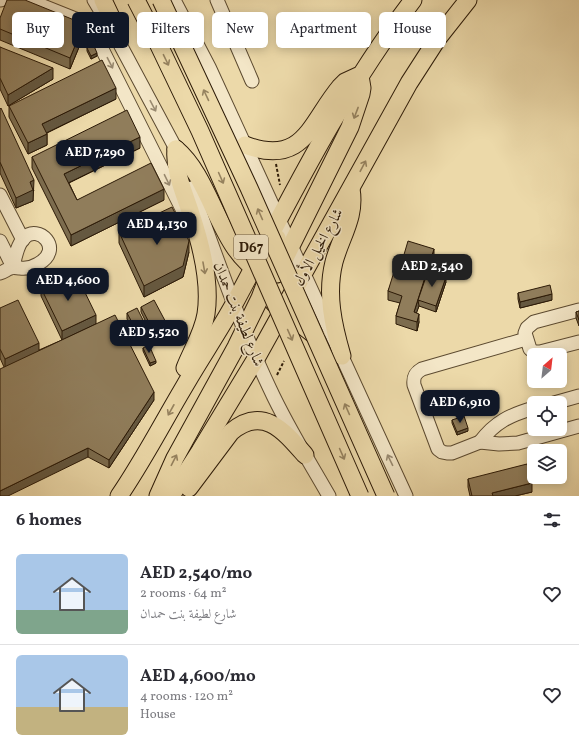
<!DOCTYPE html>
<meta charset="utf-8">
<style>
body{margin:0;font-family:Vollkorn,Amiri,serif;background:#f2f2f3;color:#2b2b33;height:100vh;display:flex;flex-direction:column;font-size:15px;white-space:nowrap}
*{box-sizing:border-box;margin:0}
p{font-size:13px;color:#7c7c81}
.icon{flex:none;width:22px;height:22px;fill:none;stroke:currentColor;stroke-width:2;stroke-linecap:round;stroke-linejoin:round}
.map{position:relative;height:496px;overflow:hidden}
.sheet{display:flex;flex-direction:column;background:#fff;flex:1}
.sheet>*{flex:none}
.guide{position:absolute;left:12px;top:12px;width:555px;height:36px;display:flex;gap:8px}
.needle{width:26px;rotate:28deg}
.controls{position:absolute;left:527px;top:348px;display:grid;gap:8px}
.controls a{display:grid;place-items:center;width:40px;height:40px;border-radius:6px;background:#fff;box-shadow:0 2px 10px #0003;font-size:20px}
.price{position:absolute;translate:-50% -34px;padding:0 9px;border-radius:8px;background:#111827;color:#fff;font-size:13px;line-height:26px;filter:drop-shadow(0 1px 2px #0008)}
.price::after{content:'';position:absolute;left:50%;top:24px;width:12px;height:9px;margin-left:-6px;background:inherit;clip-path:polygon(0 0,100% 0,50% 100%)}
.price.current{background:#222;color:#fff}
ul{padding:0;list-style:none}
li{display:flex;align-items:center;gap:12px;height:100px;padding:0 16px}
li+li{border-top:1px solid #e1e1e2}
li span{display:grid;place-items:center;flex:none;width:112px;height:80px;border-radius:6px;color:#555}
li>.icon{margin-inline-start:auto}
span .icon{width:48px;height:48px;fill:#fffc;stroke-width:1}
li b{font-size:17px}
h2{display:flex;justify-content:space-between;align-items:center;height:48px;padding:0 16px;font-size:17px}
.tag{padding:0 14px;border-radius:6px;background:#fff;box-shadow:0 2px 10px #0003;font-size:14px;line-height:36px}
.tag.current{background:#111827;color:#fff}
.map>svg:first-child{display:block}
</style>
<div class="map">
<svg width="579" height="496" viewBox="0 0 579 496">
<rect width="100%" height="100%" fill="#ecd9a9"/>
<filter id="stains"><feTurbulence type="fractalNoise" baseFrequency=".005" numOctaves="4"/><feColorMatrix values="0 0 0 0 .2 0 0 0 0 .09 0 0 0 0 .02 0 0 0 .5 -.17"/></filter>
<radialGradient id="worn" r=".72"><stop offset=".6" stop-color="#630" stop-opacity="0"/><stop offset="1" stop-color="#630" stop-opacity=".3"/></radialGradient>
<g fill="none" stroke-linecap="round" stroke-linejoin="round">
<defs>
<g id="minor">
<polyline points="0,0 1,0"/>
<polyline points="28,0 83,22 94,33 184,213"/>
<polyline points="94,0 115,35 176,149 179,156"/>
<polyline points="174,0 209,67 406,496"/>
<polyline points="217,0 252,81"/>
<path d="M191,188C216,255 239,324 270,389C287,426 309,461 329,496"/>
<polyline points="0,195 23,240"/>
<polyline points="0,241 13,267"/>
<path d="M0,273C4,272 7,269 11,268C14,267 17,268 20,268C27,269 33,267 38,264C65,249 38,223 24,238C17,245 15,258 13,267"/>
<polyline points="579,310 534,322 527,328 525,333 530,349 534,352 540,352 579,342"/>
<path d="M526,339L422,369C415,373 413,377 414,385L438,449L442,452L447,453H452L480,442L499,444L518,443L579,426"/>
<polyline points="554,403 579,396"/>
<path d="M480,442C495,422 510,415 534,408"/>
</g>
<g id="major">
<polyline points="103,0 112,19 115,35"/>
<path d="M245,145C304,167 310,123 340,87L345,82L358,76"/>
<path d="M176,149C174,172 184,192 191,214C201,244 211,282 206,314C203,333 192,350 185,368"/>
<path d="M176,149C212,179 219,249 260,272"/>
<polyline points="277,274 350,127 361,94 362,88 360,76"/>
<polyline points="274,303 317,337"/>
<path d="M342,356C333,325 326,294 334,262C341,236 356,217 351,189"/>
<path d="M189,488L231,432C263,405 284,431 305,455"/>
<path d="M119,496C143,461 162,424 184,387C200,359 218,333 234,304C289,201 341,94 413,0"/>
<polyline points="158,496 175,458 236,347 260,298 268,277 277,238"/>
<polyline points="171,496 200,451 257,357 409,83 438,38 468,0"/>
</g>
</defs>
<!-- minor casing -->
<use href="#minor" stroke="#5c4a30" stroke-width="15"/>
<!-- major casing -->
<use href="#major" stroke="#2c1a07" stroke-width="19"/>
<!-- path -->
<g stroke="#2c1a07" stroke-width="2" stroke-dasharray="3 2" stroke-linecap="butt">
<polyline points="276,164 280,185"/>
<polyline points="277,375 284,361"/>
</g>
<!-- minor -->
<use href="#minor" stroke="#f3e6c7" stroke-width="13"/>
<!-- major -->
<use href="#major" stroke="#ecd9a9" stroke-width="17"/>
<defs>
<g id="major-bridge">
<polyline points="136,0 154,35 200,131 360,496"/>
<polyline points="161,0 249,188 386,496"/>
</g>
</defs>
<!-- major-bridge casing -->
<use href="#major-bridge" stroke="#2c1a07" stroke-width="19" stroke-linecap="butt"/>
<!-- major-bridge -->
<use href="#major-bridge" stroke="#ecd9a9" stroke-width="17"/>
</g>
<!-- wall -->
<g fill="#7c6c4e" stroke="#2c1a07">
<polygon points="0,18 84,35 70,69 0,40"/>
<polygon points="0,47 53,79 8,106 0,89"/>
<polygon points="87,48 97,56 91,59 87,51"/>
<polygon points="116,99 47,133 47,145 28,154 9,117 9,106"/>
<polygon points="0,109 34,191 33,191 33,201 16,208 0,173"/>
<polygon points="140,148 69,183 77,200 164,200 71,246 32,168 32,157"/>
<polygon points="119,232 189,252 183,277 144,297 119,243"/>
<polygon points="434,257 429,271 446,282 436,312 419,306 416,313 419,322 417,331 396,324 396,316 400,303 388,300 388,291 403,258"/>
<polygon points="41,288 96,324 154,400 109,468 88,457 4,367 0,358 0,308 39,350 62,340 41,296"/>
<polygon points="518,293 552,300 520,308 518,299"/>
<polygon points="141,307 170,335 156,342 141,312"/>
<polygon points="579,311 579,326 576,318 576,312"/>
<polygon points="127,313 145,329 135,334 127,319"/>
<polygon points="143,348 156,363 150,366 143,351"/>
<polygon points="452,420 468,431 457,435 452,423"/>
<polygon points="468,479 532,492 515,496 470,496 468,487"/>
</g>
<!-- shaded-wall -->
<g fill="#655840" stroke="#2c1a07">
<polygon points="84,24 84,35 70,69 70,58"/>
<polygon points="97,53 97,56 91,59 91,56"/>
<polygon points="53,68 53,79 8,106 8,95"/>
<polygon points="116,88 116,99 42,135 42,124"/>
<polygon points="47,134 47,145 28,154 28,143"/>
<polygon points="140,137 140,148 64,185 64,174"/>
<polygon points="34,180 33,201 16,208 16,198 30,182"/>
<polygon points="164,189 164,200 71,246 71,235"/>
<polygon points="189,241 189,252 183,277 144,297 144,286"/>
<polygon points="434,249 434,257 420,301 418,300 419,306 414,320 414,312"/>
<polygon points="446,277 446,282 436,312 436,306"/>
<polygon points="552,294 552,300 520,308 520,302"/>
<polygon points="419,314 419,322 417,331 417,322"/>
<polygon points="96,315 96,324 62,340 62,331"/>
<polygon points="145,324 145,329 135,334 135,328"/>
<polygon points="170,330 170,335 156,342 156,336"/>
<polygon points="39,343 39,352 5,368 5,359"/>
<polygon points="156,361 156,363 150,366 150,363"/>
<polygon points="154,392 154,400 109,468 109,460"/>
<polygon points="565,415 565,421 560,422 560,416"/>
<polygon points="468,428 468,431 457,435 457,432"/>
<polygon points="88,448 88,457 8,496 0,496 0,491"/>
<polygon points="532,483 532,492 515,496 492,496 492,493"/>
</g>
<!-- building -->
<g fill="#907d5b" stroke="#2c1a07">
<polygon points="7,0 25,0 84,24 70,58 0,29 0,18"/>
<polygon points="94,46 97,53 91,56 87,48"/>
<polygon points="0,47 53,68 8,95 0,78"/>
<polygon points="102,60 116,88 42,124 47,134 28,143 9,106"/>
<polygon points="1,108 34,180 30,182 33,190 16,198 0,162 0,109"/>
<polygon points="127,110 140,137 64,174 77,200 151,163 164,189 71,235 32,157"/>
<polygon points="172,207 189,241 183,266 144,286 119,232"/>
<polygon points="408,241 434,249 414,312 419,314 417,322 396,316 402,296 388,291 399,256 403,258"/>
<polygon points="428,271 446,277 436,306 418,300"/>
<polygon points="75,272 96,315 62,331 41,288"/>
<polygon points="550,285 552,294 520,302 518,293"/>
<polygon points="18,300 39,343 5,359 0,349 0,308"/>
<polygon points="154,300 170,330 156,336 141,307"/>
<polygon points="137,308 145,324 135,328 127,313"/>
<polygon points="579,311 579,320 576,312"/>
<polygon points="115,315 154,392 109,460 88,448 0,491 0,369"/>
<polygon points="149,345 156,361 150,363 143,348"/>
<polygon points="562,402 565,415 560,416 560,403 559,403"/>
<polygon points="464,416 468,428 457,432 452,420"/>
<polygon points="527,464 532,483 492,493 493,496 472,496 468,479"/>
</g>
<!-- one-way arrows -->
<defs><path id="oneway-shaft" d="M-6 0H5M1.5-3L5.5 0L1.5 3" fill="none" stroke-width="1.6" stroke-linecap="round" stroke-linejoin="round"/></defs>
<g stroke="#968360">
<use href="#oneway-shaft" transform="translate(166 60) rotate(64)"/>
<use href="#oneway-shaft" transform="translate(206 95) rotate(-115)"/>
<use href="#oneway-shaft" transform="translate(356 113) rotate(111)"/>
<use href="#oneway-shaft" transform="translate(363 166) rotate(-62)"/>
<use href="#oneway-shaft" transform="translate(221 178) rotate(66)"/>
<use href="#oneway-shaft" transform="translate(260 214) rotate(-114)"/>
<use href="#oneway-shaft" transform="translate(204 268) rotate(80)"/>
<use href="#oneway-shaft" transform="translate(290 335) rotate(66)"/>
<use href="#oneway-shaft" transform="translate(347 409) rotate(-114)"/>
<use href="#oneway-shaft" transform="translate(171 410) rotate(119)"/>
<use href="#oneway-shaft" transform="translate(342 454) rotate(66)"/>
<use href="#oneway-shaft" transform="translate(174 460) rotate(-63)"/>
</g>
<g stroke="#998a71">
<use href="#oneway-shaft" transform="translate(110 63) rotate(63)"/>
<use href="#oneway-shaft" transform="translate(153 106) rotate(62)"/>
<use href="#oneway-shaft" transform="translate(167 180) rotate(64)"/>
<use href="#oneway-shaft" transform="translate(390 460) rotate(-116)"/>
</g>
<g text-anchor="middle" stroke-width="3" stroke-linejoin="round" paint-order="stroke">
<!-- shield labels -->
<rect fill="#f3e6c7" stroke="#685741" stroke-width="1" x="234" y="235" width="34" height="24" rx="3"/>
<g font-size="14" font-weight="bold" fill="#2c1a07">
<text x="251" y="252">D67</text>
</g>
<!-- street labels -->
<g font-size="15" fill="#2c1a07" stroke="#f3e6c7">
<text transform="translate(318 247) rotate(-61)" y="5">شارع الخيل الأول</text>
<text transform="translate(239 314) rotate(68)" y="5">شارع لطيفة بنت حمدان</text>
</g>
</g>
<rect width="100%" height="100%" filter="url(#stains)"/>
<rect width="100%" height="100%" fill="url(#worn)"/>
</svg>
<div class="controls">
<a><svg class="needle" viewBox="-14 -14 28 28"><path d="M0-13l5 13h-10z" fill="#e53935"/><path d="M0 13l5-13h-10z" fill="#7c7c81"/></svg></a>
<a><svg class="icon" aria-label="locate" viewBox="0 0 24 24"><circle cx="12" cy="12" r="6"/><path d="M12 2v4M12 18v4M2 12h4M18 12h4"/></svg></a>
<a><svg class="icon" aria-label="layers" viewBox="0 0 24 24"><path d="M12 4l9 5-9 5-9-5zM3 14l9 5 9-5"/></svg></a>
</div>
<b class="price" style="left:95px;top:174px">AED 7,290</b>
<b class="price" style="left:157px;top:246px">AED 4,130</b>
<b class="price current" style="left:432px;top:288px">AED 2,540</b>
<b class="price" style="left:68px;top:302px">AED 4,600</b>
<b class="price" style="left:149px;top:354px">AED 5,520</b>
<b class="price" style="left:460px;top:424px">AED 6,910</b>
<div class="guide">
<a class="tag">Buy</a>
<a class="tag current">Rent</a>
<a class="tag">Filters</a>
<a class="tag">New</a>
<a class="tag">Apartment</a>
<a class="tag">House</a>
</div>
</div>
<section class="sheet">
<h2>6 homes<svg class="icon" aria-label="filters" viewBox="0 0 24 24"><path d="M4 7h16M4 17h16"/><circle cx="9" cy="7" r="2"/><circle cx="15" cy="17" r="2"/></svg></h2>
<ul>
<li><span style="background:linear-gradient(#a9c7e8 70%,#7fa58c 0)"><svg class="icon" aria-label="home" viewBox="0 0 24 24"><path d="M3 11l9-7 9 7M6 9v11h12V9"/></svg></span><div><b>AED 2,540/mo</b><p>2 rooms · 64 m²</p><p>شارع لطيفة بنت حمدان</p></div><svg class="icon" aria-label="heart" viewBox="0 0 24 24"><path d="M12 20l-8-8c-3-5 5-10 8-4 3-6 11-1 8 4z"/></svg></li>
<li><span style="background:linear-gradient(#a9c7e8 65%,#c2b280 0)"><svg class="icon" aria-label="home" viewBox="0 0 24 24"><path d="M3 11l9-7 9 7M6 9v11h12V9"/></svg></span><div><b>AED 4,600/mo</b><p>4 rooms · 120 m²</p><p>House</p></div><svg class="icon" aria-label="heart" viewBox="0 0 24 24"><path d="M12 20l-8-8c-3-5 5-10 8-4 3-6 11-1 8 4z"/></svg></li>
</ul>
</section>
